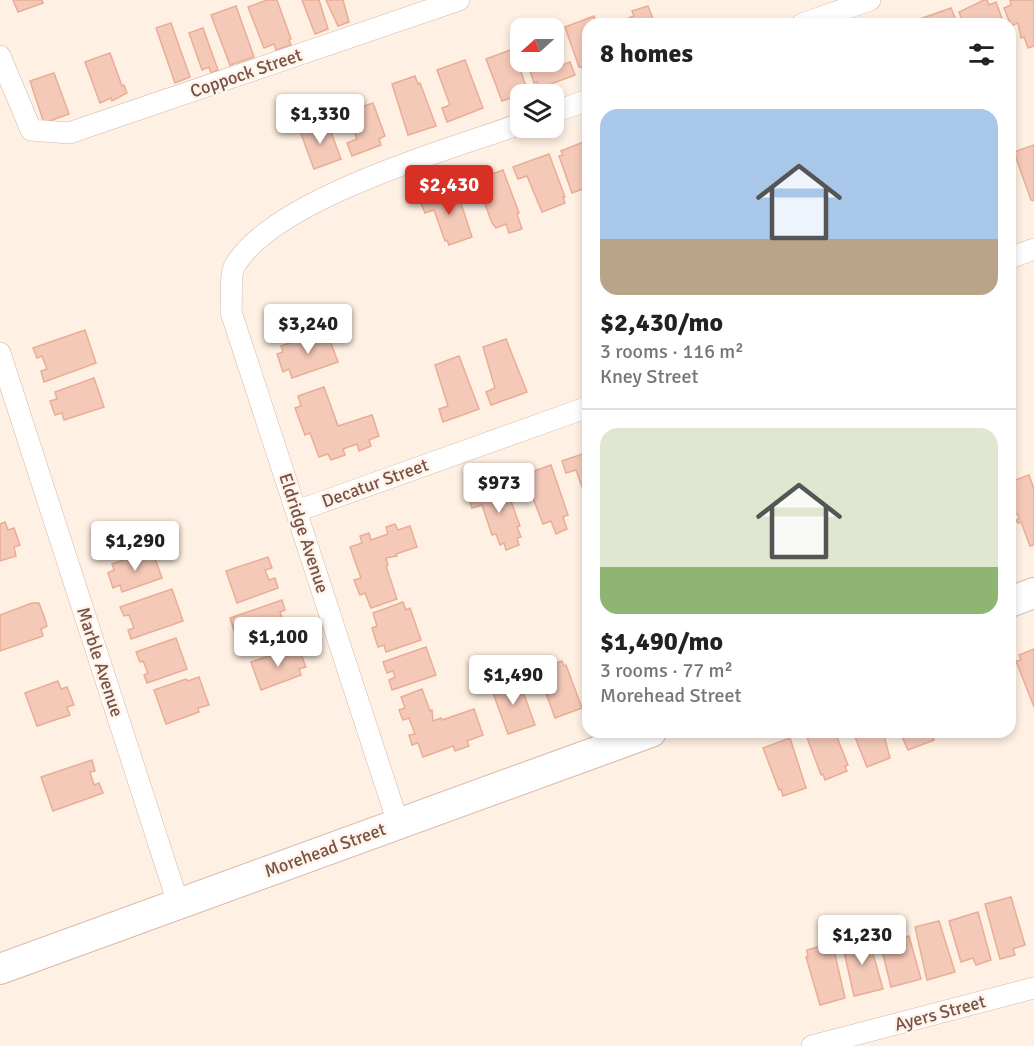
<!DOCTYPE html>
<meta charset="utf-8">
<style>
body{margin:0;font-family:Signika,sans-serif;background:#f6f6f6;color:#222;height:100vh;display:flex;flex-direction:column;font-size:22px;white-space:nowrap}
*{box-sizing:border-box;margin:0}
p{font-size:20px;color:#767676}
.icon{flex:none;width:33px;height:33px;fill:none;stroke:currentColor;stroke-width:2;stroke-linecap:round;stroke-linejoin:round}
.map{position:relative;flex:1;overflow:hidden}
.drawer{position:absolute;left:582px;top:18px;width:434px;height:720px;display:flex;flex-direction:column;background:#fff;border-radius:18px;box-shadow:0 3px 9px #0003}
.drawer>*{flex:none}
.needle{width:39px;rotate:249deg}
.fabs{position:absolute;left:510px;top:18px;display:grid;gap:12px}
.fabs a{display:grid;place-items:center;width:54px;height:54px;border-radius:12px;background:#fff;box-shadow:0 3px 9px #0003;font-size:30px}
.price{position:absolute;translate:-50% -51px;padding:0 14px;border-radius:6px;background:#fff;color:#222;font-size:20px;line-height:39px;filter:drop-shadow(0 2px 3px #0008)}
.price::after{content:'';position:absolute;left:50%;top:36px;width:18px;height:14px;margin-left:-9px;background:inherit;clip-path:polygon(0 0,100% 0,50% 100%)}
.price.current{background:#d93025;color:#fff}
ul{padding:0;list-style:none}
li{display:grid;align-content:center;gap:12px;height:318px;padding:0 18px}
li+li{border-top:2px solid #e0e0e0}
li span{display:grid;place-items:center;height:186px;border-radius:18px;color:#555}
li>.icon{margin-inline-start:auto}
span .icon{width:108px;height:108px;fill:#fffc;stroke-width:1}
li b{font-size:26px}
h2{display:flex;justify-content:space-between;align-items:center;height:72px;padding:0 18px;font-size:26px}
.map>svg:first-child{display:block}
</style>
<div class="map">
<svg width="1034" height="1046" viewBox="0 0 1034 1046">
<rect width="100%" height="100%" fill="#fef0e2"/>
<!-- building -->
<g fill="#f5c9b8" stroke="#e9ad97" stroke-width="1.5">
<polygon points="13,0 42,0 43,3 18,12"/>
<polygon points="267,0 277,0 291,39 289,40 291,45 276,50 274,44 264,48 248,7"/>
<polygon points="302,0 319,0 328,29 315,34"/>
<polygon points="326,0 343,0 349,22 338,26"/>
<polygon points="984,0 987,0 989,5 996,2 1004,24 964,24 959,12"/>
<polygon points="1010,0 1034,0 1034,46 1028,48 1024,37 1021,38 1018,23 1011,26 1004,8 1011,5"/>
<polygon points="236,6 254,57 230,65 211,15"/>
<polygon points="648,6 655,24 613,24 634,16 632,11"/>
<polygon points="951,8 956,20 946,24 919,24 917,20"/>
<polygon points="594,16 597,24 588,24 588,71 585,72 581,67 579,67 565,27"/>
<polygon points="171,23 190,77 175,83 156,28"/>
<polygon points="203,28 218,70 211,73 209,67 202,70 189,33"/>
<polygon points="554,42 562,65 570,62 575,75 540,88 537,82 534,83 527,62 554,62"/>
<polygon points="513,49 528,92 502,101 486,59"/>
<polygon points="110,53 122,86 124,85 127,93 112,101 111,98 100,103 85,62"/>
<polygon points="465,60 483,108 447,122 442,108 450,105 437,70"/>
<polygon points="54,73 69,114 44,123 30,81"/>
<polygon points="415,76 418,84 420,83 436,126 408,135 392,84"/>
<polygon points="373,103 385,136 379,139 381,145 352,156 347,143 357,139 347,112"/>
<polygon points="327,121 341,159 314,169 300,131"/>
<polygon points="588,140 588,187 572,193 559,156 563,155 561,151"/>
<polygon points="1034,145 1034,201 1031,200 1014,152"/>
<polygon points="549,154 565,197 563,197 565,203 542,212 527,176 518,179 513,167"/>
<polygon points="503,170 519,213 517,214 522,229 509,233 506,224 496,228 492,223 476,180"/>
<polygon points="456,188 472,237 449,245 447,240 445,241 434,210 425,213 420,201"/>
<polygon points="85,330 96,363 44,382 41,371 47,369 42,356 37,358 33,348"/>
<polygon points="326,330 338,362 292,378 289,369 283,372 277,354 283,352 281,346"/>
<polygon points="506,339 527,392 491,405 486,392 495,388 483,347"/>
<polygon points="459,356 479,409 443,422 439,409 448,406 435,365"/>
<polygon points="94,378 104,407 64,420 62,413 55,415 50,401 57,399 55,392"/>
<polygon points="324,387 338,426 372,415 379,436 369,440 371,446 359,451 357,444 343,449 345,455 331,460 328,454 319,457 310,433 305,435 295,408 301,406 298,396"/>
<polygon points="588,452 588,504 576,470 566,473 562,461"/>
<polygon points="551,465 568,515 563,517 567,529 556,534 551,521 543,524 529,488 519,491 515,478"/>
<polygon points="1029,475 1034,489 1034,545 1030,546 1021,522 1018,523 1016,520 1019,519 1018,514 1012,516 1010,509 1010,482"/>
<polygon points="504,482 520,526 517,527 521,537 517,538 519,545 506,550 504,543 500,545 496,534 492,535 482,505 472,508 468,495"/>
<polygon points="5,522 8,530 14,528 20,545 14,547 16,556 0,561 0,524"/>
<polygon points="395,524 398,530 410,526 417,547 396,554 397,556 386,558 388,565 386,566 397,599 371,608 365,593 360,595 354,580 361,578 350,547 362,543 360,536 369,533 371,540 388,534 386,527"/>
<polygon points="152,550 162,578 122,592 120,585 113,588 108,573 114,570 112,564"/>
<polygon points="268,557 272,568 265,570 269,580 275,578 278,588 237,603 226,571"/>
<polygon points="172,589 183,621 131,639 128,630 134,628 129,615 124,616 120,607"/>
<polygon points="282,600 285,610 280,612 285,625 290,623 293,633 241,651 230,618"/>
<polygon points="403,602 406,610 410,608 421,640 386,652 384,645 378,647 372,628 377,626 373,613"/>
<polygon points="32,603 39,603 44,616 47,626 41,629 43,636 0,651 0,615"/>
<polygon points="176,638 187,669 147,683 144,675 148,673 143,661 140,662 136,652"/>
<polygon points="426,647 436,675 392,690 389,680 395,677 393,671 387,673 383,662"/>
<polygon points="292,648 294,654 300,652 306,667 299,669 301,675 261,690 251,662"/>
<polygon points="1034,649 1034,707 1016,661 1021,660 1019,655"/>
<polygon points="562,661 564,666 566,665 582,708 555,718 539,674 542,673 540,669"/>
<polygon points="199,677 209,705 198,708 199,712 166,724 154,690 186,679 188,681"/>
<polygon points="515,677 518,684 520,683 535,725 508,734 493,693 496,692 493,684"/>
<polygon points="58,681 61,689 67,687 74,705 67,707 70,715 37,726 25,693"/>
<polygon points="422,689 430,711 432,710 433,721 441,718 442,720 474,709 483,735 467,741 469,746 455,751 453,746 423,757 418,743 412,745 409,735 415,734 409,718 403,720 399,710 405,708 401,697"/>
<polygon points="805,732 835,732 848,765 845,766 847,771 825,780 823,774 821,775"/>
<polygon points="853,732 883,732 890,758 867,767"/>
<polygon points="900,732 930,732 934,740 908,750"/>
<polygon points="790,738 806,788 783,796 781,789 779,790 763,748"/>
<polygon points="92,760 95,771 90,772 94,785 99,783 103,793 53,811 41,777"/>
<polygon points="1011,897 1025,945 1013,949 1015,955 1000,959 985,904"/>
<polygon points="978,912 991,960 976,965 973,958 961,962 949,921"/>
<polygon points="939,921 955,972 927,980 915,927"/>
<polygon points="898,929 901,939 909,936 921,979 891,987 878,934"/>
<polygon points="868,936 883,989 854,996 842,943"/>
<polygon points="821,946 823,953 834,950 845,998 820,1005 806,957 808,957 807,950"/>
</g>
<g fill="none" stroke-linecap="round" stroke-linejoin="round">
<defs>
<g id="street">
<polyline points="802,24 870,0"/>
<polyline points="0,56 31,130 69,133 459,0"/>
<polyline points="554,112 588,100"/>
<polyline points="1010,258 1034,249"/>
<polyline points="0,353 178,903"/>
<polyline points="297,511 588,407"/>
<path d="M398,823L231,312C232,301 230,275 234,267C272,199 448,150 520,124"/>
<polyline points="812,1046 1034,988"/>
</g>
<g id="secondary">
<polyline points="1010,602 1034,593"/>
<polyline points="0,969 651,732"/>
</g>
</defs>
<!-- street casing -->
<use href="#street" stroke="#d2b8ab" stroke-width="22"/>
<!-- secondary casing -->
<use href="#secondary" stroke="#d5b7a8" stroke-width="32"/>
<!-- street -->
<use href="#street" stroke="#fff" stroke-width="21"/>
<!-- secondary -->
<use href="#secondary" stroke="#fff" stroke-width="30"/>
</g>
<g text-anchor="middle" stroke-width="5" stroke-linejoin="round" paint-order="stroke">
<!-- street labels -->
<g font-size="18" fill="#775247" stroke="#fff4ea">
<text transform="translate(246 73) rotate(-19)" y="6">Coppock Street</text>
<text transform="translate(375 483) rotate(-20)" y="6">Decatur Street</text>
<text transform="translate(304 533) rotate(72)" y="6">Eldridge Avenue</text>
<text transform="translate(100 662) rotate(72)" y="6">Marble Avenue</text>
<text transform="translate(325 850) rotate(-20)" y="6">Morehead Street</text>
<text transform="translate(940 1013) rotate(-15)" y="6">Ayers Street</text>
</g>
</g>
</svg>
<div class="fabs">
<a><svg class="needle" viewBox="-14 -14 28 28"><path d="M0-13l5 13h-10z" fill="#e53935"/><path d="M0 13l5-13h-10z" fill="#767676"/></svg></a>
<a><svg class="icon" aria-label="layers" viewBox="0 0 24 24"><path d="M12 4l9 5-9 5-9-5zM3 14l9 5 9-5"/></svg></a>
</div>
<b class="price" style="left:320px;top:145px">$1,330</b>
<b class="price current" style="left:449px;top:216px">$2,430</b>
<b class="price" style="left:308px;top:355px">$3,240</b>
<b class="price" style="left:499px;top:514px">$973</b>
<b class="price" style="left:135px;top:572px">$1,290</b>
<b class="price" style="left:278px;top:668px">$1,100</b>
<b class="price" style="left:513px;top:706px">$1,490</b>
<b class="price" style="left:862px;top:966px">$1,230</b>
<section class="drawer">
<h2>8 homes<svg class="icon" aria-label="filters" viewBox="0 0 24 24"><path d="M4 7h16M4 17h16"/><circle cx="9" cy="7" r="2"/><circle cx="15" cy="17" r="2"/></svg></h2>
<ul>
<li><span style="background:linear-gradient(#a9c7e8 70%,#b9a48a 0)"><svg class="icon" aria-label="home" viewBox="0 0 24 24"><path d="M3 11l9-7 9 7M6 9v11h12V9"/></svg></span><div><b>$2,430/mo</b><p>3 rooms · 116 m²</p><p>Kney Street</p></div></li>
<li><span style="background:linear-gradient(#dfe7d0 75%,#8fb573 0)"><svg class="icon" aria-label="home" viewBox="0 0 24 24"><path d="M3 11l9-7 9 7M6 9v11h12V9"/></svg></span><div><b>$1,490/mo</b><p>3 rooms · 77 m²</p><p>Morehead Street</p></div></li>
</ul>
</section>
</div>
